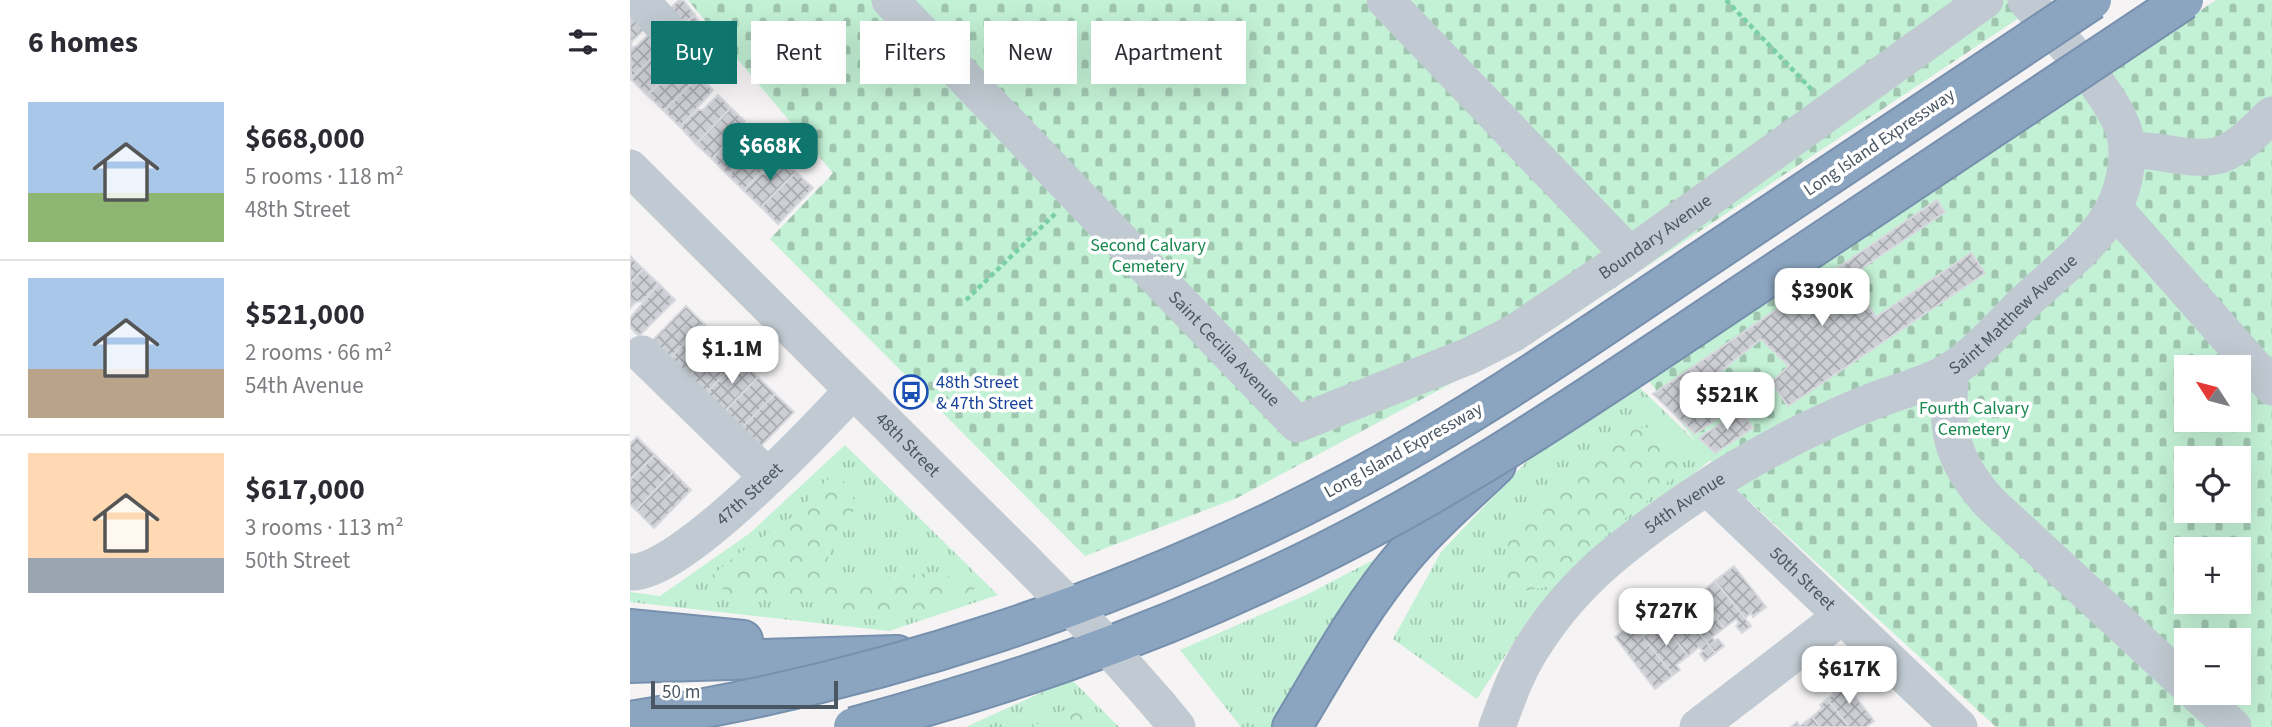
<!DOCTYPE html>
<meta charset="utf-8">
<style>
body{margin:0;font-family:"Source Sans 3",sans-serif;background:#f2f2f3;color:#2b2b33;height:100vh;display:flex;flex-direction:column;font-size:26px;white-space:nowrap}
*{box-sizing:border-box;margin:0}
p{font-size:23px;color:#7c7c81}
.icon{flex:none;width:38px;height:38px;fill:none;stroke:currentColor;stroke-width:2;stroke-linecap:round;stroke-linejoin:round}
.map{position:relative;flex:1;overflow:hidden}
.details{display:flex;flex-direction:column;background:#fff;width:630px}
.details>*{flex:none}
.top-card{position:absolute;left:21px;top:21px;width:665px;height:63px;display:flex;gap:14px}
.needle{width:46px;rotate:306deg}
.buttons{position:absolute;left:1544px;top:355px;display:grid;gap:14px}
.buttons a{display:grid;place-items:center;width:77px;height:77px;border-radius:0px;background:#fff;box-shadow:0 7px 28px #0002;font-size:35px}
.scale{position:absolute;left:21px;bottom:18px;width:187px;box-sizing:border-box;padding-left:7px;border:4px solid #4a5661;border-top:0;font-size:19px;line-height:24px;white-space:nowrap;color:#4a5661;-webkit-text-stroke:5px #fff;paint-order:stroke}
.price{position:absolute;translate:-50% -60px;padding:0 16px;border-radius:14px;background:#fff;color:#222;font-size:23px;line-height:46px;filter:drop-shadow(0 2px 4px #0008)}
.price::after{content:'';position:absolute;left:50%;top:42px;width:21px;height:16px;margin-left:-10px;background:inherit;clip-path:polygon(0 0,100% 0,50% 100%)}
.price.on{background:#0f766e;color:#fff}
ul{padding:0;list-style:none}
li{display:flex;align-items:center;gap:21px;height:175px;padding:0 28px}
li+li{border-top:2px solid #e1e1e2}
li span{display:grid;place-items:center;flex:none;width:196px;height:140px;border-radius:0px;color:#555}
li>.icon{margin-inline-start:auto}
span .icon{width:84px;height:84px;fill:#fffc;stroke-width:1}
li b{font-size:30px}
h2{display:flex;justify-content:space-between;align-items:center;height:84px;padding:0 28px;font-size:30px}
.pill{padding:0 24px;border-radius:0px;background:#fff;box-shadow:0 7px 28px #0002;font-size:24px;line-height:63px}
.pill.on{background:#0f766e;color:#fff}
main{display:flex;flex:1;min-height:0}
.map>svg:first-child{display:block}
</style>
<main>
<section class="details">
<h2>6 homes<svg class="icon" aria-label="filters" viewBox="0 0 24 24"><path d="M4 7h16M4 17h16"/><circle cx="9" cy="7" r="2"/><circle cx="15" cy="17" r="2"/></svg></h2>
<ul>
<li><span style="background:linear-gradient(#a9c7e8 65%,#8fb573 0)"><svg class="icon" aria-label="home" viewBox="0 0 24 24"><path d="M3 11l9-7 9 7M6 9v11h12V9"/></svg></span><div><b>$668,000</b><p>5 rooms · 118 m²</p><p>48th Street</p></div></li>
<li><span style="background:linear-gradient(#a9c7e8 65%,#b9a48a 0)"><svg class="icon" aria-label="home" viewBox="0 0 24 24"><path d="M3 11l9-7 9 7M6 9v11h12V9"/></svg></span><div><b>$521,000</b><p>2 rooms · 66 m²</p><p>54th Avenue</p></div></li>
<li><span style="background:linear-gradient(#ffd9b3 75%,#9aa5b1 0)"><svg class="icon" aria-label="home" viewBox="0 0 24 24"><path d="M3 11l9-7 9 7M6 9v11h12V9"/></svg></span><div><b>$617,000</b><p>3 rooms · 113 m²</p><p>50th Street</p></div></li>
</ul>
</section>
<div class="map">
<svg width="1642" height="727" viewBox="0 0 1642 727">
<defs>
<pattern id="grass-tufts" width="24" height="20" patternUnits="userSpaceOnUse" patternTransform="scale(1.75)"><rect width="24" height="20" fill="#c3f1d5"/><path d="M3 7l-1-3M5 7V3M7 7l1-3M15 17l-1-3M17 17v-4M19 17l1-3" fill="none" stroke="#a0c6b0"/></pattern>
<pattern id="forest-crowns" width="20" height="18" patternUnits="userSpaceOnUse" patternTransform="scale(1.75)"><rect width="20" height="18" fill="#c3f1d5"/><path d="M2 6a3 3 0 1 1 6 0M12 15a3 3 0 1 1 6 0" fill="none" stroke="#a0c6b0"/></pattern>
<pattern id="cemetery-stones" width="16" height="16" patternUnits="userSpaceOnUse" patternTransform="scale(1.75)"><rect width="16" height="16" fill="#c3f1d5"/><path d="M2 7V4a2 2 0 0 1 4 0v3zM10 15v-3a2 2 0 0 1 4 0v3z" fill="#a0c6b0"/></pattern>
<pattern id="building-cross-hatch" width="8" height="8" patternUnits="userSpaceOnUse" patternTransform="scale(1.75)"><rect width="8" height="8" fill="#cdcfd5"/><path d="M0 0l8 8M0 8l8-8" fill="none" stroke="#a8abb0"/></pattern>
</defs>
<rect width="100%" height="100%" fill="#f5f3f3"/>
<!-- grass -->
<g fill="url(#grass-tufts)">
<polygon points="1006,384 1083,458 950,566 899,619 847,699 763,639 811,552 919,438"/>
<polygon points="215,445 368,595 259,631 0,602 0,592 30,596 120,533"/>
<polygon points="770,546 651,727 611,727 550,650 676,595"/>
<polygon points="441,679 489,727 336,727"/>
</g>
<!-- forest -->
<g fill="url(#forest-crowns)">
<polygon points="1026,427 1050,449 1050,465 1033,488 987,525 923,586 880,593 873,560 886,519 937,471 992,429"/>
<path d="M202,475L220,485C232,519 213,527 200,553C197,560 194,568 192,575L235,580L308,572L346,588L313,606L273,615L239,619L196,603L108,599L78,579L104,557L162,517Z"/>
<polygon points="442,706 462,727 402,727"/>
</g>
<!-- cemetery -->
<g fill="url(#cemetery-stones)" fill-rule="evenodd">
<polygon points="58,0 1416,0 923,329 607,498 455,556 140,239 203,173"/>
<path d="M1586,0H1642V727H1366L1094,478L1018,380ZM1556,368H1608V420H1556ZM1556,458H1608V511H1556ZM1556,550H1608V602H1556ZM1556,640H1608V693H1556Z"/>
</g>
<!-- building -->
<g fill="url(#building-cross-hatch)" stroke="#d7d9de" stroke-width="2">
<polygon points="49,0 53,0 65,15 47,32 33,15"/>
<polygon points="64,15 79,33 64,48 47,32"/>
<polygon points="0,16 18,26 2,41 0,48"/>
<polygon points="22,31 36,44 1,79 0,48 7,46"/>
<polygon points="79,33 93,50 79,64 64,48"/>
<polygon points="36,44 49,57 34,73 33,79 17,95 1,79"/>
<polygon points="55,62 69,76 34,111 17,95"/>
<polygon points="69,76 83,90 50,127 34,111"/>
<polygon points="88,95 101,108 66,144 50,127 67,110 73,110"/>
<polygon points="101,108 115,121 82,159 66,144"/>
<polygon points="120,126 133,139 98,175 82,159 98,142 105,142"/>
<polygon points="133,139 147,153 114,191 98,175"/>
<polygon points="152,158 166,172 131,207 114,191 130,174 138,174"/>
<polygon points="166,172 183,188 148,224 131,207"/>
<polygon points="1307,200 1315,212 1219,277 1246,317 1341,253 1355,273 1158,406 1142,382 1159,366 1131,339 1067,390 1090,417 1065,434 1023,394"/>
<polygon points="0,256 13,269 0,283"/>
<polygon points="13,269 29,284 12,301 6,302 0,308 0,283"/>
<polygon points="29,284 45,300 9,336 0,327 0,318"/>
<polygon points="56,306 74,324 39,359 21,342"/>
<polygon points="74,324 92,342 58,377 39,359"/>
<polygon points="92,342 110,359 75,394 58,377"/>
<polygon points="110,359 128,377 94,412 75,394"/>
<polygon points="128,377 145,394 111,429 94,412"/>
<polygon points="145,394 164,412 130,447 111,429"/>
<polygon points="1111,410 1123,428 1085,453 1069,438"/>
<polygon points="7,437 25,455 0,480 0,444"/>
<polygon points="25,455 43,472 6,510 0,504 0,480"/>
<polygon points="43,472 61,490 24,528 6,510"/>
<polygon points="1104,566 1136,607 1123,617 1121,613 1115,618 1085,581"/>
<polygon points="1085,581 1121,626 1112,633 1106,626 1109,623 1106,619 1094,628 1068,595"/>
<polygon points="1068,595 1094,628 1082,637 1085,641 1088,639 1094,646 1085,653 1050,608"/>
<polygon points="1041,598 1085,653 1075,661 1070,654 1073,651 1069,647 1058,656 1023,612"/>
<polygon points="1003,623 1043,675 1025,689 985,637"/>
<polygon points="1032,623 1058,656 1046,665 1050,670 1043,675 1013,637"/>
<polygon points="1211,678 1244,721 1236,727 1219,727 1197,699 1204,694 1199,687"/>
<polygon points="1197,699 1219,727 1190,727 1182,717 1192,708 1190,705"/>
<polygon points="1182,717 1190,727 1161,727 1167,722 1170,726"/>
</g>
<g fill="none" stroke-linecap="round" stroke-linejoin="round">
<defs>
<g id="highway">
<polyline points="0,629 113,640"/>
<polyline points="0,663 267,655"/>
<path d="M662,727C697,669 730,608 774,556C801,523 835,495 866,465"/>
</g>
</defs>
<!-- highway casing -->
<use href="#highway" stroke="#7690ad" stroke-width="42"/>
<!-- path -->
<g stroke="#7ad0a6" stroke-width="4.5" stroke-dasharray="5 3.5" stroke-linecap="butt">
<polyline points="1096,0 1182,90"/>
<polyline points="336,300 426,213"/>
</g>
<!-- minor -->
<g stroke="#c1cad2" stroke-width="37">
<polyline points="10,0 69,65"/>
<path id="s1" d="M260,0L667,424L839,356L884,333L1000,255L1355,0"/>
<polyline points="755,0 1000,255"/>
<path d="M1497,150C1529,148 1568,165 1595,153C1613,145 1627,128 1642,115"/>
<path id="s2" d="M0,168L386,552"/>
<polyline points="1484,208 1642,387"/>
<polyline points="12,354 138,477"/>
<path d="M1321,370C1315,428 1320,459 1360,503L1556,684"/>
<path id="s3" d="M1078,488L1329,727"/>
<path id="s4" d="M0,572C48,577 188,428 223,390"/>
<polyline points="1566,693 1603,727"/>
<polyline points="529,705 547,727"/>
<path id="s5" d="M867,727C877,700 886,673 902,648C925,611 957,576 991,549C1055,498 1127,452 1201,419C1223,409 1244,400 1266,393C1285,386 1304,381 1321,370C1349,352 1372,324 1396,301C1424,275 1458,249 1479,217C1492,196 1500,163 1496,139C1487,96 1425,34 1396,0"/>
<polyline points="1068,727 1212,616"/>
</g>
<!-- highway -->
<use href="#highway" stroke="#8ba5c1" stroke-width="38"/>
<defs>
<g id="highway-bridge">
<path d="M0,721C250,682 496,601 720,482C837,420 946,345 1056,271C1191,181 1327,90 1462,0"/>
<path d="M223,727C367,688 505,642 641,578C804,503 952,402 1101,302C1252,201 1403,101 1554,0"/>
</g>
</defs>
<!-- highway-bridge casing -->
<use href="#highway-bridge" stroke="#7690ad" stroke-width="42" stroke-linecap="butt"/>
<!-- minor-bridge -->
<polyline stroke="#c1cad2" stroke-width="37" points="386,552 461,628 529,705"/>
<!-- highway-bridge -->
<use href="#highway-bridge" stroke="#8ba5c1" stroke-width="38"/>
</g>
<!-- icons -->
<defs>
<symbol id="bus-ring" viewBox="-11 -11 22 22"><circle r="9.5" fill="#fff" stroke="#1a4fb4" stroke-width="1.5"/><path d="M-5-6H5V4H4V6H2V4H-2V6H-4V4H-5ZM-3.5-4V0h7V-4ZM-3.5 1.2v1.5H-2V1.2ZM2 1.2v1.5H3.5V1.2Z" fill="#1a4fb4"/></symbol>
</defs>
<g fill-rule="evenodd">
<use href="#bus-ring" x="262" y="373" width="38" height="38"/>
</g>
<g text-anchor="middle" stroke-width="7" stroke-linejoin="round" paint-order="stroke">
<!-- street labels -->
<g font-size="18" fill="#4a5661" stroke="#fff">
<text transform="translate(1249 142) rotate(-34)" y="6">Long Island Expressway</text>
<text dy="6" stroke="none"><textPath href="#s1" startOffset="994">Boundary Avenue</textPath></text>
<text dy="6" stroke="none"><textPath href="#s5" startOffset="681">Saint Matthew Avenue</textPath></text>
<text dy="6" stroke="none"><textPath href="#s1" startOffset="483">Saint Cecilia Avenue</textPath></text>
<text dy="6" stroke="none"><textPath href="#s2" startOffset="392">48th Street</textPath></text>
<text transform="translate(773 450) rotate(-29)" y="6">Long Island Expressway</text>
<text dy="6" stroke="none"><textPath href="#s4" startOffset="145">47th Street</textPath></text>
<text dy="6" stroke="none"><textPath href="#s5" startOffset="299">54th Avenue</textPath></text>
<text dy="6" stroke="none"><textPath href="#s3" startOffset="131">50th Street</textPath></text>
</g>
<!-- park labels -->
<g font-size="18" fill="#17864f" stroke="#fff">
<text x="518" y="251">Second Calvary<tspan x="518" dy="21">Cemetery</tspan></text>
<text x="1344" y="414">Fourth Calvary<tspan x="1344" dy="21">Cemetery</tspan></text>
</g>
<!-- transit labels -->
<g font-size="18" fill="#164399" stroke="#fff" text-anchor="start">
<text x="306" y="388">48th Street<tspan x="306" dy="21">&amp; 47th Street</tspan></text>
</g>
</g>
</svg>
<div class="buttons">
<a><svg class="needle" viewBox="-14 -14 28 28"><path d="M0-13l5 13h-10z" fill="#e53935"/><path d="M0 13l5-13h-10z" fill="#7c7c81"/></svg></a>
<a><svg class="icon" aria-label="locate" viewBox="0 0 24 24"><circle cx="12" cy="12" r="6"/><path d="M12 2v4M12 18v4M2 12h4M18 12h4"/></svg></a>
<a>+</a>
<a>−</a>
</div>
<div class="scale">50 m</div>
<b class="price on" style="left:140px;top:183px">$668K</b>
<b class="price" style="left:1192px;top:328px">$390K</b>
<b class="price" style="left:102px;top:386px">$1.1M</b>
<b class="price" style="left:1097px;top:432px">$521K</b>
<b class="price" style="left:1036px;top:648px">$727K</b>
<b class="price" style="left:1219px;top:706px">$617K</b>
<div class="top-card">
<a class="pill on">Buy</a>
<a class="pill">Rent</a>
<a class="pill">Filters</a>
<a class="pill">New</a>
<a class="pill">Apartment</a>
</div>
</div>
</main>
